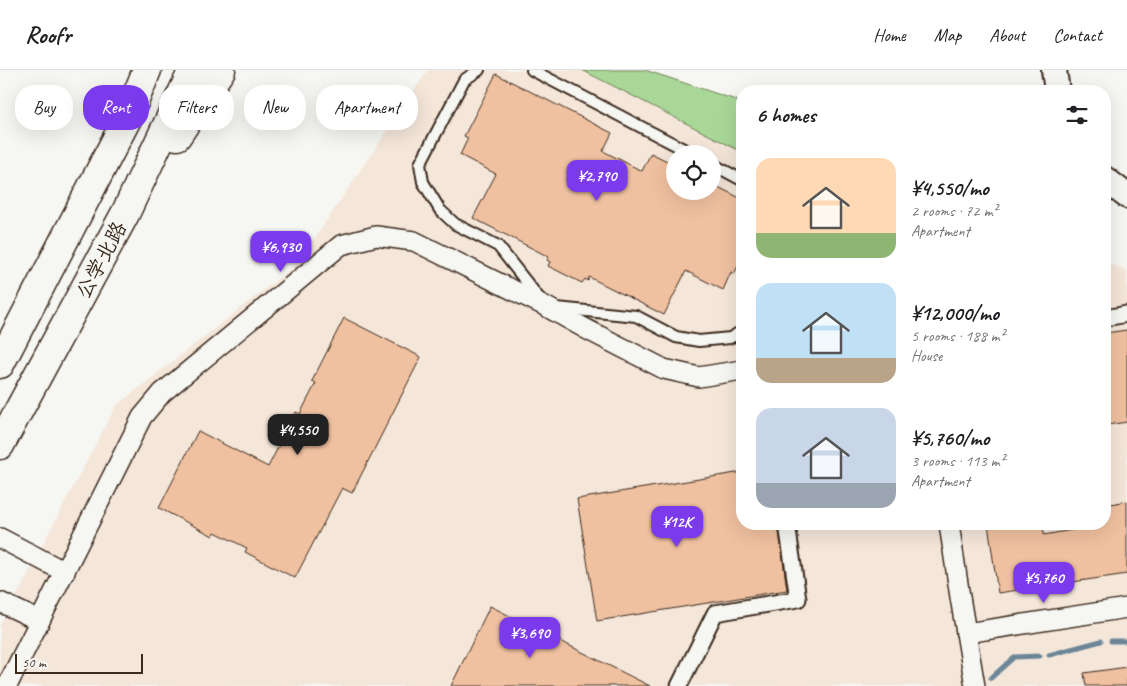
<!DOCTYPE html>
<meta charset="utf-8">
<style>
body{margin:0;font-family:Caveat,"LXGW WenKai TC",sans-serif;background:#f6f6f6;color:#202124;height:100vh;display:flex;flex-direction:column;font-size:19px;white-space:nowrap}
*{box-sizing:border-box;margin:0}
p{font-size:16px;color:#757577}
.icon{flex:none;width:28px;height:28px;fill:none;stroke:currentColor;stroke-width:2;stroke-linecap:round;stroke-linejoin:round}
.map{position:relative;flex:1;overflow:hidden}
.side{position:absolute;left:736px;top:15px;width:375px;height:445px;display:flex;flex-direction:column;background:#fff;border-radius:20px;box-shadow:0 5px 20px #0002}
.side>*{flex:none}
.guide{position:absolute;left:15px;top:15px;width:475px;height:45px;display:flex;gap:10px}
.controls{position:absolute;left:666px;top:75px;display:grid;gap:10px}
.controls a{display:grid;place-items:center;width:55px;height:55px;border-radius:50%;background:#fff;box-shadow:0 5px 20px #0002;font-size:25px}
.scale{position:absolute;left:15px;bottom:12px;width:128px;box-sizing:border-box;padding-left:5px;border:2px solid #3b2a1e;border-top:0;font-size:14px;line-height:18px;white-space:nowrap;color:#3b2a1e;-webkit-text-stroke:4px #f6f6f2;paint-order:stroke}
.price{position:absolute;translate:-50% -42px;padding:0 11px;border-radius:10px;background:#7c3aed;color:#fff;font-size:16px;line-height:32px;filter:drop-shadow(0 1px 2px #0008)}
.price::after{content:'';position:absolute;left:50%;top:30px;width:15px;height:11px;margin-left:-8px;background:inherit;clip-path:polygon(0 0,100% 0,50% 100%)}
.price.selected{background:#222;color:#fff}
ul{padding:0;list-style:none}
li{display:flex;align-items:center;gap:15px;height:125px;padding:0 20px}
li span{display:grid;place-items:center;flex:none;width:140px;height:100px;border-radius:15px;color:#555}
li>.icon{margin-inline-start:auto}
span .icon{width:60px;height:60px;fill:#fffc;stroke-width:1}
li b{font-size:21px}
h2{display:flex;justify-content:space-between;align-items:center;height:60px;padding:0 20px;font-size:21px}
.pill{padding:0 18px;border-radius:20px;background:#fff;box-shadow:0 5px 20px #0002;font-size:18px;line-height:45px}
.pill.selected{background:#7c3aed;color:#fff}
header{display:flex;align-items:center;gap:30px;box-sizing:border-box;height:70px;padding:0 25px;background:#fff;border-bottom:1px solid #e0e0e0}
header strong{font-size:24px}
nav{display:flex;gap:28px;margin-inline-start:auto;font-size:18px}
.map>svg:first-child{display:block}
</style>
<header>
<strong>Roofr</strong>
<nav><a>Home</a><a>Map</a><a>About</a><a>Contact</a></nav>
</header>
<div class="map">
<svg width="1127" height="616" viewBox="0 0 1127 616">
<rect width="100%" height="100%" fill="#f6f6f2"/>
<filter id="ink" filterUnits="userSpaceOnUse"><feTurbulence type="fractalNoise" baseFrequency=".02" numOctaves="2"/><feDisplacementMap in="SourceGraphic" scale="10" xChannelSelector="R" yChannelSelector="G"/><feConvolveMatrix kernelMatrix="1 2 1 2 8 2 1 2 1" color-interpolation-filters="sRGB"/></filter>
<g filter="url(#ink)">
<!-- built -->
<path fill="#f4e6d9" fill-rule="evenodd" d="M428,0H645L742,32V454H1105V173L1109,194L1127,201V616H0V554L24,513L36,487L116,336L298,193ZM675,84H712V121H675Z"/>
<!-- green -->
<polygon fill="#a8d797" stroke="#72805a" points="582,0 645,0 742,32 742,82"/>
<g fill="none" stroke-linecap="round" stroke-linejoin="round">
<!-- stream -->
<g stroke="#6c8698" stroke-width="5">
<polyline points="1111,571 1127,571"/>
<polyline points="1049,585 1101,571"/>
<polyline points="991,608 1014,587 1040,586"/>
</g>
</g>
<!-- building -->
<g fill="#f0c1a0" stroke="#3b2a1e">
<polygon points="496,4 612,63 603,81 642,101 651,83 675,95 675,121 712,121 712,114 742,129 742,188 734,204 731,202 723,220 686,201 664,245 589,207 588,211 585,209 582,213 548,196 550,192 547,190 549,187 473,148 496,104 460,85 468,68 464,66"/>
<polygon points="344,248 421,287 352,423 342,418 295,508 245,482 247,478 215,462 213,466 159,438 198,361 268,397 296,342 300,344 316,313 312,311"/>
<polygon points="1127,260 1127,352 1107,355 1105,341 1105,263"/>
<polygon points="742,402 742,454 778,454 787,520 597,551 577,429"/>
<polygon points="1127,431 1127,504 998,523 988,454 1043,454 1044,465 1105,454 1105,435"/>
<polygon points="490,536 650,616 451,616"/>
<polygon points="1127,597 1127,616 1086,616 1084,603"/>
</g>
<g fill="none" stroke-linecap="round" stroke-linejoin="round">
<defs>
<g id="service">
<polyline points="479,0 464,10 420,94 423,112 440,140 455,154 498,176 539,228"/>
<polyline points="532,0 693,84"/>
<polyline points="712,94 742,110"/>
<polyline points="557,238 636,246 676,267 699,271 730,268 742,261"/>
</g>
<g id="pedestrian">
<polyline points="1105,248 1127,244"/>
<polyline points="679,616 715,543 798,529 787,454"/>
</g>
<g id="minor">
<polyline points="949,454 960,527 975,616"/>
<polyline points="0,468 65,502"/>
<polyline points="0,532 40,551"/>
<polyline points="966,563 1127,538"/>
<polyline points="7,616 142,347 162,323 341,175 376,166 414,171 545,236 586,259 664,299 699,307 742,300"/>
</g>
<g id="tertiary">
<polyline points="1054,0 1057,21"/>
<polyline points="1105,109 1127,126"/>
</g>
<g id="primary">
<polyline points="177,66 221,0"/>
<polyline points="0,294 128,47 147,0"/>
<polyline points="0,375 125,144 193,0"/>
</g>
</defs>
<!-- service casing -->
<use href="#service" stroke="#3b2a1e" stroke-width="14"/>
<!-- pedestrian casing -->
<use href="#pedestrian" stroke="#3b2a1e" stroke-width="19"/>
<!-- minor casing -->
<use href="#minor" stroke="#3b2a1e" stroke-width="22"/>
<!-- tertiary casing -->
<use href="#tertiary" stroke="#3b2a1e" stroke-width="28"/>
<!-- primary casing -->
<use href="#primary" stroke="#3b2a1e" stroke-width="31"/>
<!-- service -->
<use href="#service" stroke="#f6f6f2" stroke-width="10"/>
<!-- pedestrian -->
<use href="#pedestrian" stroke="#f6f6f2" stroke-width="15"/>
<!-- minor -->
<use href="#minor" stroke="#f6f6f2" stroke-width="19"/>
<!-- tertiary -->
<use href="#tertiary" stroke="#f6f6f2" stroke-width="24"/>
<!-- primary -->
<use href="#primary" stroke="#f6f6f2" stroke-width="28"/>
</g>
</g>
<g text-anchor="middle" stroke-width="5" stroke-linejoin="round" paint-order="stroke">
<!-- street labels -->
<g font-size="21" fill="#3b2a1e" stroke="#f6f6f2">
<text transform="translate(101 190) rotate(-62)" y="7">公学北路</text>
</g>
</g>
</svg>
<div class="controls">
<a><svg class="icon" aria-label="locate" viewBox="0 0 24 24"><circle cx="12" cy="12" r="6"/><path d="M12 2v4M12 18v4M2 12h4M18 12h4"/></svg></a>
</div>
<div class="scale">50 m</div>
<b class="price" style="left:597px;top:132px">¥2,790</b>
<b class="price" style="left:281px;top:203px">¥6,930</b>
<b class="price selected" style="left:298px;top:386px">¥4,550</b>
<b class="price" style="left:677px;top:478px">¥12K</b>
<b class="price" style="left:1044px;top:534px">¥5,760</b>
<b class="price" style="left:530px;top:589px">¥3,690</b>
<div class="guide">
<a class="pill">Buy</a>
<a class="pill selected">Rent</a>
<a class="pill">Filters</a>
<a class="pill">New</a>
<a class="pill">Apartment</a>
</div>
<section class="side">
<h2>6 homes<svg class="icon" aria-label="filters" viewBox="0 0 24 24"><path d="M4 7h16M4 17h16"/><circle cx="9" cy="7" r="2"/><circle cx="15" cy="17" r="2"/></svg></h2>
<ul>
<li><span style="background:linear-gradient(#ffd9b3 75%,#8fb573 0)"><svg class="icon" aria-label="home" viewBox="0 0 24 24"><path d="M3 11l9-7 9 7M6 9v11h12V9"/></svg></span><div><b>¥4,550/mo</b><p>2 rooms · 72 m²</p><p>Apartment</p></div></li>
<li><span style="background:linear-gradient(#bfe0f5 75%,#b9a48a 0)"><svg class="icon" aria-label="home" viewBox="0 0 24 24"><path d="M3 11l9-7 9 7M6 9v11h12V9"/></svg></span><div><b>¥12,000/mo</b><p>5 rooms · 188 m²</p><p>House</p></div></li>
<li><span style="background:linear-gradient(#c9d6e8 75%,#9aa5b1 0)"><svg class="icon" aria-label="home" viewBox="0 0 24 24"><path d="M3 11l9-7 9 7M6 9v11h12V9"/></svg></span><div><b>¥5,760/mo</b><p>3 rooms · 113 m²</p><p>Apartment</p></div></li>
</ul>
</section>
</div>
